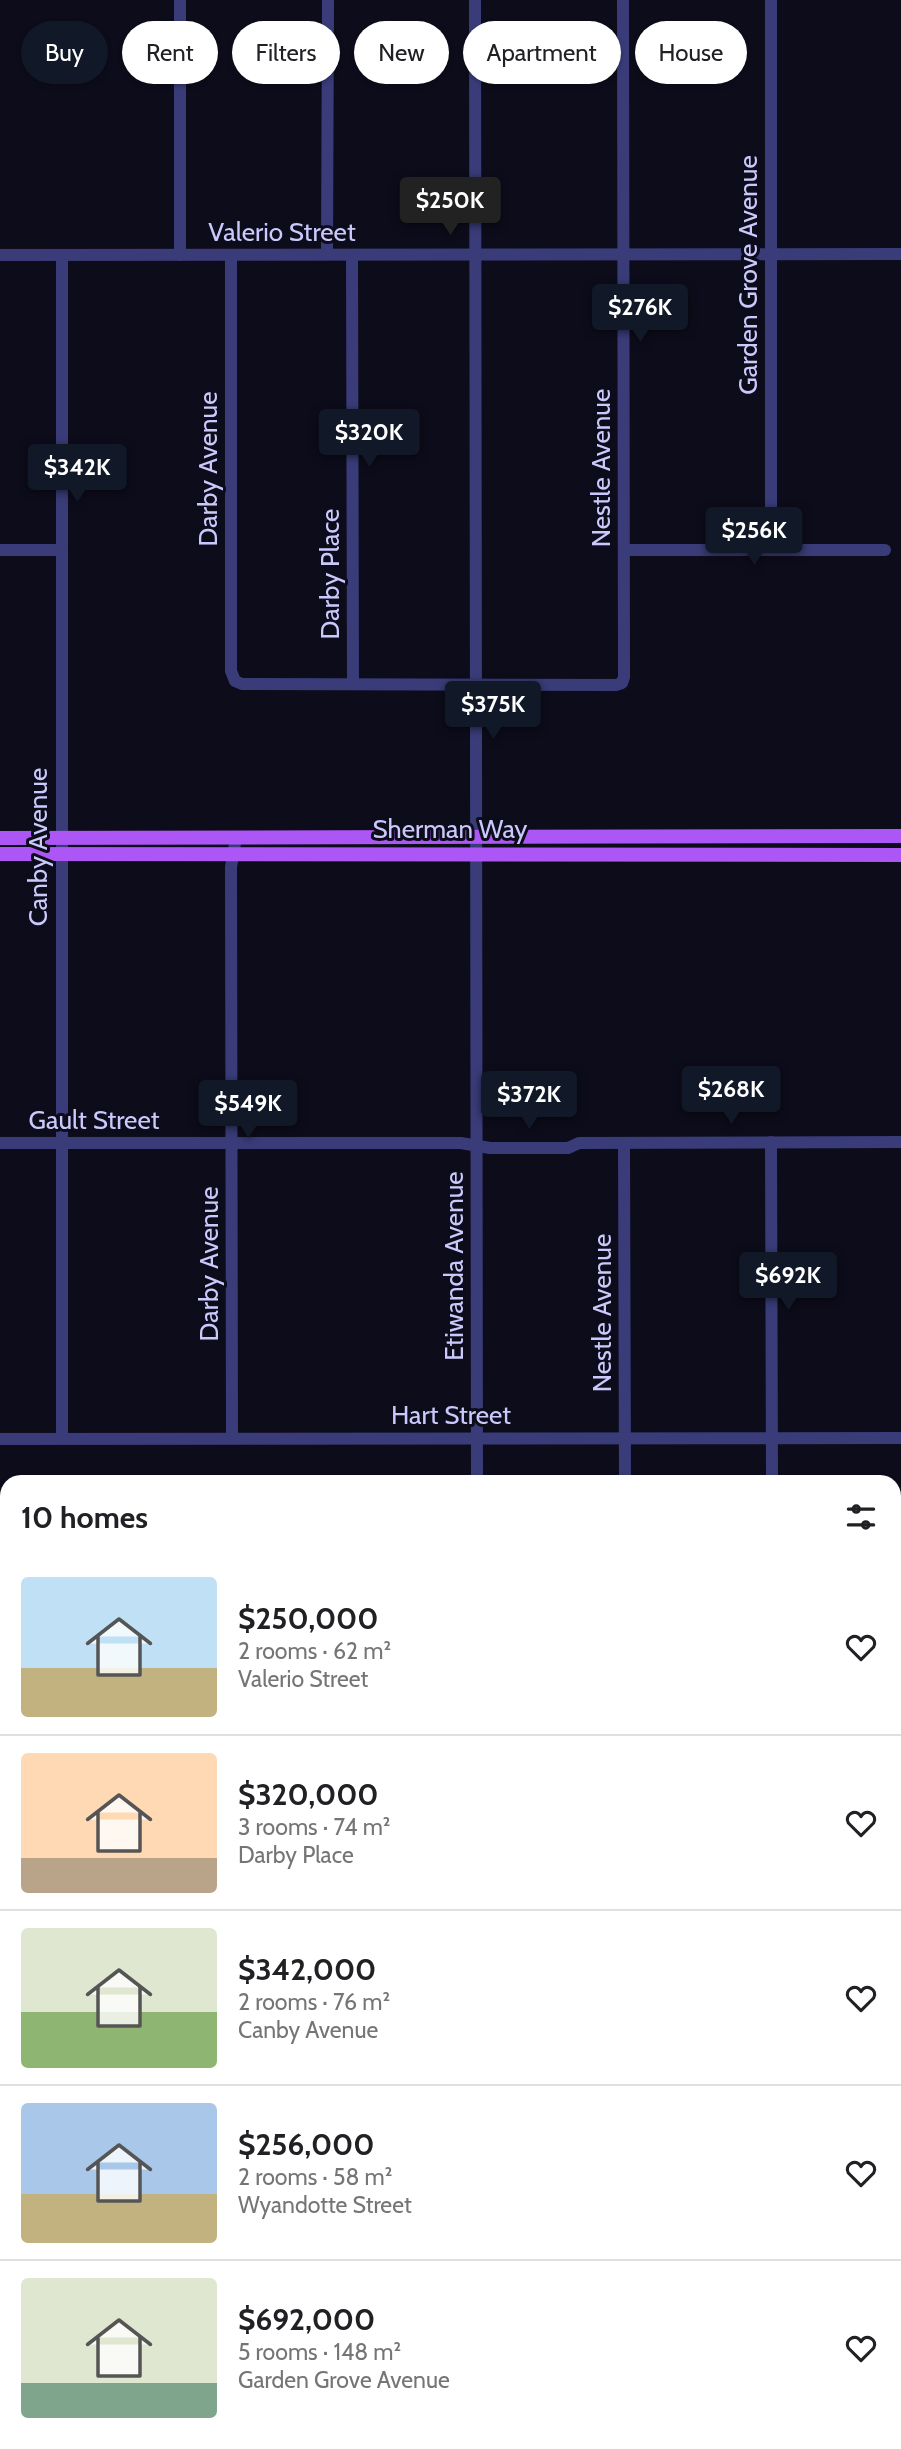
<!DOCTYPE html>
<meta charset="utf-8">
<style>
body{margin:0;font-family:Cabin,sans-serif;background:#f2f2f2;color:#202124;height:100vh;display:flex;flex-direction:column;font-size:26px;white-space:nowrap}
*{box-sizing:border-box;margin:0}
p{font-size:23px;color:#757577}
.icon{flex:none;width:38px;height:38px;fill:none;stroke:currentColor;stroke-width:2;stroke-linecap:round;stroke-linejoin:round}
.map{position:relative;flex:1;overflow:hidden}
.side{position:absolute;left:0px;top:1475px;width:901px;height:975px;display:flex;flex-direction:column;background:#fff;border-radius:21px 21px 0 0;box-shadow:0 2px 5px #0004}
.side>*{flex:none}
.hud{position:absolute;left:21px;top:21px;width:859px;height:63px;display:flex;gap:14px}
.price{position:absolute;translate:-50% -60px;padding:0 16px;border-radius:7px;background:#111827;color:#fff;font-size:23px;line-height:46px;filter:drop-shadow(0 2px 4px #0008)}
.price::after{content:'';position:absolute;left:50%;top:42px;width:21px;height:16px;margin-left:-10px;background:inherit;clip-path:polygon(0 0,100% 0,50% 100%)}
.price.current{background:#222;color:#fff}
ul{padding:0;list-style:none}
li{display:flex;align-items:center;gap:21px;height:175px;padding:0 21px}
li+li{border-top:2px solid #e0e0e0}
li span{display:grid;place-items:center;flex:none;width:196px;height:140px;border-radius:7px;color:#555}
li>.icon{margin-inline-start:auto}
span .icon{width:84px;height:84px;fill:#fffc;stroke-width:1}
li b{font-size:30px}
h2{display:flex;justify-content:space-between;align-items:center;height:84px;padding:0 21px;font-size:30px}
.chip{padding:0 24px;border-radius:32px;background:#fff;box-shadow:0 2px 5px #0004;font-size:24px;line-height:63px}
.chip.current{background:#111827;color:#fff}
.map>svg:first-child{display:block}
</style>
<div class="map">
<svg width="901" height="2449" viewBox="0 0 901 2449">
<rect width="100%" height="100%" fill="#0d0c1b"/>
<g fill="none" stroke-linecap="round" stroke-linejoin="round">
<!-- minor -->
<g stroke="#393c78" stroke-width="12">
<polyline points="180,0 180,255"/>
<polyline points="475,0 477,1482"/>
<polyline points="327,254 328,0"/>
<polyline points="0,255 901,254"/>
<polyline points="231,255 231,671 235,681 242,684 616,685 622,683 624,677 623,0"/>
<polyline points="352,255 353,684"/>
<polyline points="62,256 62,1438"/>
<polyline points="0,550 61,550"/>
<polyline points="624,550 885,550"/>
<polyline points="771,550 771,0"/>
<polyline points="771,1142 772,1482"/>
<polyline points="0,1143 461,1143 490,1148 568,1148 579,1143 901,1142"/>
<polyline points="624,1143 625,1482"/>
<polyline points="232,1438 231,867 236,838"/>
<polyline points="0,1439 901,1438"/>
<polyline points="894,1870 901,1870"/>
<polyline points="894,2175 901,2175"/>
<polyline points="894,2314 901,2314"/>
<polyline points="233,2443 233,2449"/>
<polyline points="479,2443 479,2449"/>
<polyline points="597,2443 597,2449"/>
<polyline points="715,2443 715,2449"/>
</g>
<!-- major -->
<g stroke="#ad56f6" stroke-width="14">
<polyline points="0,838 901,836"/>
<polyline points="0,854 901,855"/>
<polyline points="894,2028 901,2028"/>
<polyline points="0,2030 7,2030"/>
</g>
</g>
<g text-anchor="middle" stroke-width="6" stroke-linejoin="round" paint-order="stroke">
<!-- street labels -->
<g font-size="26" fill="#cbc9fc" stroke="#0d0c1b">
<text x="282" y="241">Valerio Street</text>
<text transform="translate(748 275) rotate(-90)" y="9">Garden Grove Avenue</text>
<text transform="translate(601 468) rotate(-90)" y="9">Nestle Avenue</text>
<text transform="translate(208 469) rotate(-90)" y="9">Darby Avenue</text>
<text transform="translate(330 574) rotate(-90)" y="9">Darby Place</text>
<text x="450" y="838">Sherman Way</text>
<text transform="translate(38 847) rotate(-90)" y="9">Canby Avenue</text>
<text x="94" y="1129">Gault Street</text>
<text transform="translate(209 1264) rotate(-90)" y="9">Darby Avenue</text>
<text transform="translate(454 1266) rotate(-90)" y="9">Etiwanda Avenue</text>
<text transform="translate(602 1313) rotate(-90)" y="9">Nestle Avenue</text>
<text x="451" y="1424">Hart Street</text>
</g>
</g>
</svg>
<b class="price current" style="left:450px;top:237px">$250K</b>
<b class="price" style="left:640px;top:344px">$276K</b>
<b class="price" style="left:369px;top:469px">$320K</b>
<b class="price" style="left:77px;top:504px">$342K</b>
<b class="price" style="left:754px;top:567px">$256K</b>
<b class="price" style="left:493px;top:741px">$375K</b>
<b class="price" style="left:731px;top:1126px">$268K</b>
<b class="price" style="left:529px;top:1131px">$372K</b>
<b class="price" style="left:248px;top:1140px">$549K</b>
<b class="price" style="left:788px;top:1312px">$692K</b>
<div class="hud">
<a class="chip current">Buy</a>
<a class="chip">Rent</a>
<a class="chip">Filters</a>
<a class="chip">New</a>
<a class="chip">Apartment</a>
<a class="chip">House</a>
</div>
<section class="side">
<h2>10 homes<svg class="icon" aria-label="filters" viewBox="0 0 24 24"><path d="M4 7h16M4 17h16"/><circle cx="9" cy="7" r="2"/><circle cx="15" cy="17" r="2"/></svg></h2>
<ul>
<li><span style="background:linear-gradient(#bfe0f5 65%,#c2b280 0)"><svg class="icon" aria-label="home" viewBox="0 0 24 24"><path d="M3 11l9-7 9 7M6 9v11h12V9"/></svg></span><div><b>$250,000</b><p>2 rooms · 62 m²</p><p>Valerio Street</p></div><svg class="icon" aria-label="heart" viewBox="0 0 24 24"><path d="M12 20l-8-8c-3-5 5-10 8-4 3-6 11-1 8 4z"/></svg></li>
<li><span style="background:linear-gradient(#ffd9b3 75%,#b9a48a 0)"><svg class="icon" aria-label="home" viewBox="0 0 24 24"><path d="M3 11l9-7 9 7M6 9v11h12V9"/></svg></span><div><b>$320,000</b><p>3 rooms · 74 m²</p><p>Darby Place</p></div><svg class="icon" aria-label="heart" viewBox="0 0 24 24"><path d="M12 20l-8-8c-3-5 5-10 8-4 3-6 11-1 8 4z"/></svg></li>
<li><span style="background:linear-gradient(#dfe7d0 60%,#8fb573 0)"><svg class="icon" aria-label="home" viewBox="0 0 24 24"><path d="M3 11l9-7 9 7M6 9v11h12V9"/></svg></span><div><b>$342,000</b><p>2 rooms · 76 m²</p><p>Canby Avenue</p></div><svg class="icon" aria-label="heart" viewBox="0 0 24 24"><path d="M12 20l-8-8c-3-5 5-10 8-4 3-6 11-1 8 4z"/></svg></li>
<li><span style="background:linear-gradient(#a9c7e8 65%,#c2b280 0)"><svg class="icon" aria-label="home" viewBox="0 0 24 24"><path d="M3 11l9-7 9 7M6 9v11h12V9"/></svg></span><div><b>$256,000</b><p>2 rooms · 58 m²</p><p>Wyandotte Street</p></div><svg class="icon" aria-label="heart" viewBox="0 0 24 24"><path d="M12 20l-8-8c-3-5 5-10 8-4 3-6 11-1 8 4z"/></svg></li>
<li><span style="background:linear-gradient(#dfe7d0 75%,#7fa58c 0)"><svg class="icon" aria-label="home" viewBox="0 0 24 24"><path d="M3 11l9-7 9 7M6 9v11h12V9"/></svg></span><div><b>$692,000</b><p>5 rooms · 148 m²</p><p>Garden Grove Avenue</p></div><svg class="icon" aria-label="heart" viewBox="0 0 24 24"><path d="M12 20l-8-8c-3-5 5-10 8-4 3-6 11-1 8 4z"/></svg></li>
</ul>
</section>
</div>
